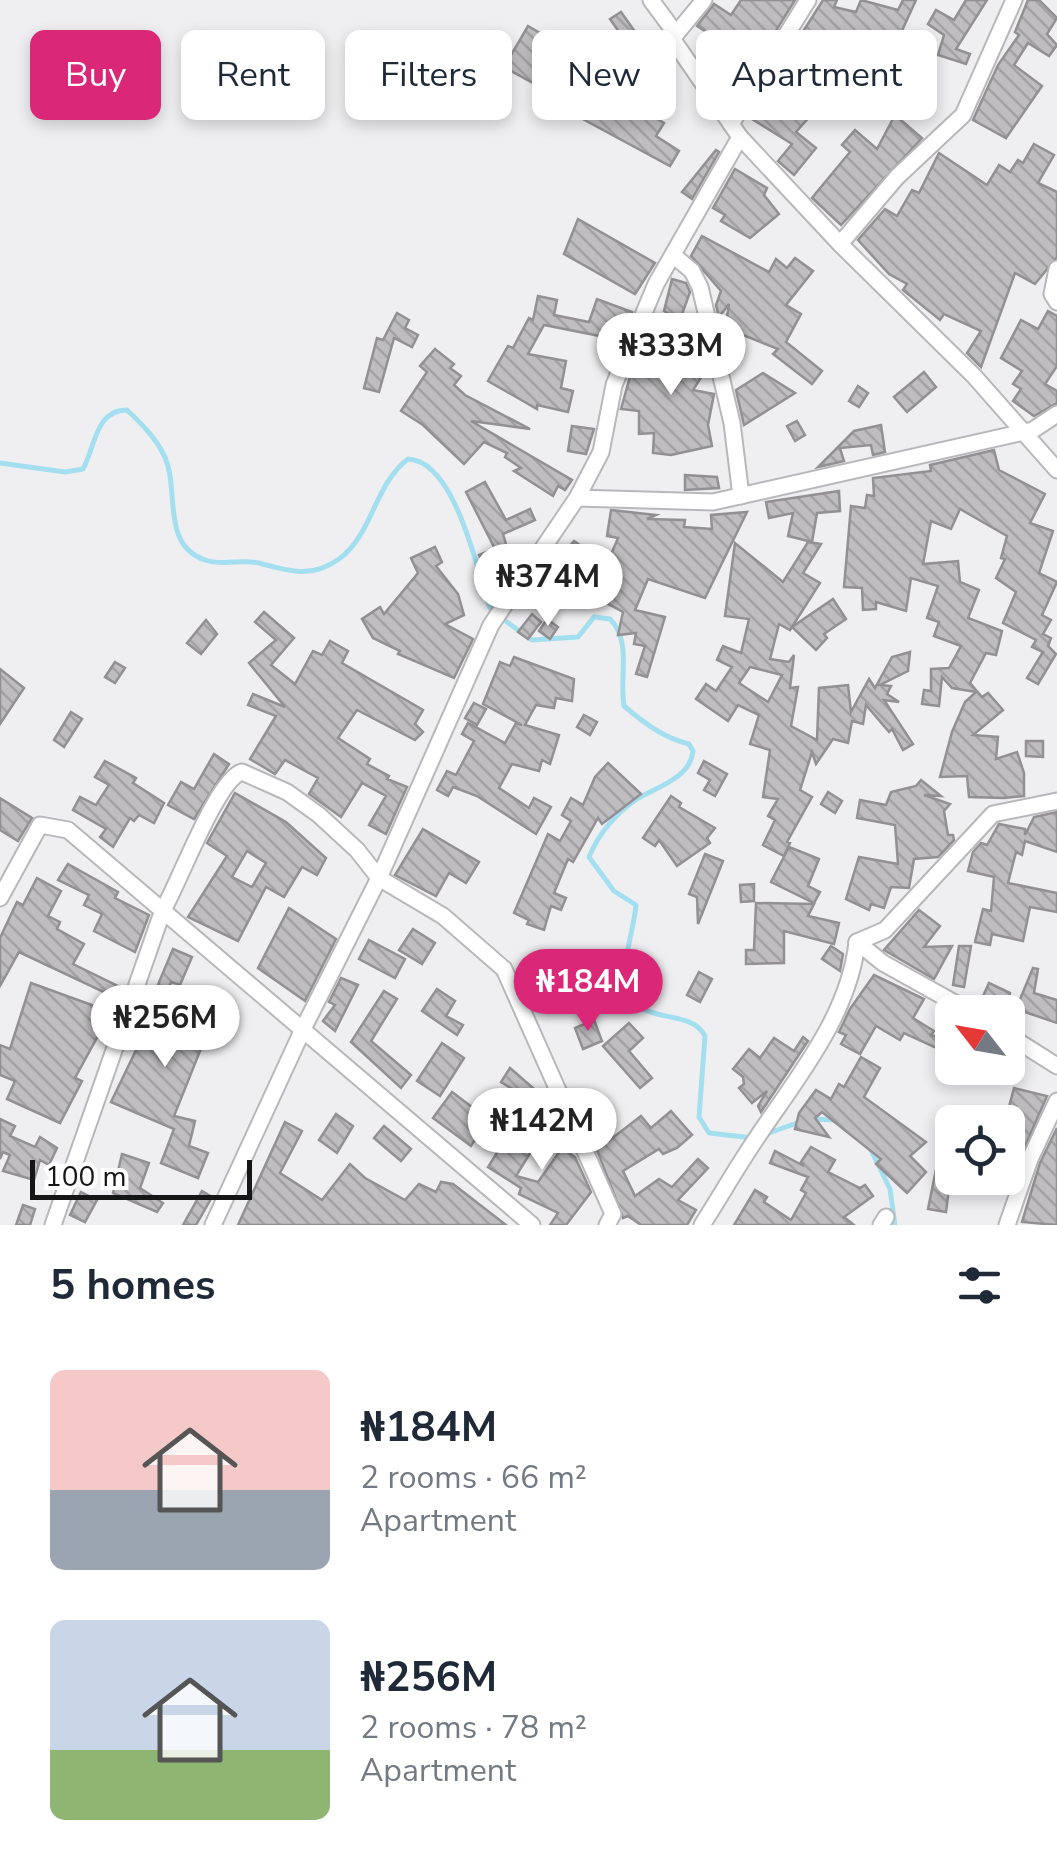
<!DOCTYPE html>
<meta charset="utf-8">
<style>
body{margin:0;font-family:"Nunito Sans",sans-serif;background:#f2f2f3;color:#1f2937;height:100vh;display:flex;flex-direction:column;font-size:38px;white-space:nowrap}
*{box-sizing:border-box;margin:0}
p{font-size:32px;color:#747a83}
.icon{flex:none;width:55px;height:55px;fill:none;stroke:currentColor;stroke-width:2;stroke-linecap:round;stroke-linejoin:round}
.map{position:relative;height:1225px;overflow:hidden}
.details{display:flex;flex-direction:column;background:#fff;flex:1}
.details>*{flex:none}
.banner{position:absolute;left:30px;top:30px;width:998px;height:90px;display:flex;gap:20px}
.needle{width:65px;rotate:301deg}
.controls{position:absolute;left:935px;top:995px;display:grid;gap:20px}
.controls a{display:grid;place-items:center;width:90px;height:90px;border-radius:15px;background:#fff;box-shadow:0 5px 15px #0003;font-size:50px}
.scale{position:absolute;left:30px;bottom:25px;width:222px;box-sizing:border-box;padding-left:10px;border:5px solid #161617;border-top:0;font-size:28px;line-height:35px;white-space:nowrap;color:#161617;-webkit-text-stroke:8px #fff;paint-order:stroke}
.price{position:absolute;translate:-50% -85px;padding:0 22px;border-radius:35px;background:#fff;color:#222;font-size:32px;line-height:65px;filter:drop-shadow(0 2px 5px #0008)}
.price::after{content:'';position:absolute;left:50%;top:60px;width:30px;height:22px;margin-left:-15px;background:inherit;clip-path:polygon(0 0,100% 0,50% 100%)}
.price.active{background:#db2777;color:#fff}
ul{padding:0;list-style:none}
li{display:flex;align-items:center;gap:30px;height:250px;padding:0 50px}
li span{display:grid;place-items:center;flex:none;width:280px;height:200px;border-radius:15px;color:#555}
li>.icon{margin-inline-start:auto}
span .icon{width:120px;height:120px;fill:#fffc;stroke-width:1}
li b{font-size:42px}
h2{display:flex;justify-content:space-between;align-items:center;height:120px;padding:0 50px;font-size:42px}
.pill{padding:0 35px;border-radius:15px;background:#fff;box-shadow:0 5px 15px #0003;font-size:35px;line-height:90px}
.pill.active{background:#db2777;color:#fff}
.map>svg:first-child{display:block}
</style>
<div class="map">
<svg width="1057" height="1225" viewBox="0 0 1057 1225">
<defs>
<pattern id="building-back-hatch" width="6" height="6" patternUnits="userSpaceOnUse" patternTransform="scale(2.5)"><rect width="6" height="6" fill="#bfbdc0"/><path d="M-1 5l2 2M0 0l6 6M5-1l2 2" fill="none" stroke="#a3a2a4"/></pattern>
</defs>
<rect width="100%" height="100%" fill="#efeff2"/>
<g fill="none" stroke-linecap="round" stroke-linejoin="round">
<!-- stream -->
<g stroke="#a4dff0" stroke-width="5">
<path d="M0,463L65,472L83,469C95,448 95,410 127,410C143,425 162,444 168,466C177,498 164,546 205,560C222,566 242,559 259,563C289,571 311,579 339,559C373,534 374,485 408,459C455,461 477,569 490,608"/>
<path d="M507,622L532,640L578,637L594,617L610,619C632,641 619,676 624,706C644,723 664,738 689,744L693,751C690,780 654,787 634,801C615,815 598,835 589,857L614,891L636,905C634,930 622,959 626,984C633,1029 689,1005 705,1036L699,1117L709,1133L753,1138"/>
<polyline points="811,1119 834,1120"/>
<polyline points="763,1135 800,1122"/>
<polyline points="870,1148 890,1189 895,1225"/>
</g>
</g>
<!-- building -->
<g fill="url(#building-back-hatch)" stroke="#929093" stroke-width="2.5" fill-rule="evenodd">
<polygon points="741,0 795,0 731,103 706,69 717,52 705,41 711,35 697,26 714,4 731,15"/>
<polygon points="823,0 837,0 834,7 856,12 861,0 898,10 903,0 916,0 890,57 814,36 800,62 849,94 839,114 820,105 796,132 816,148 794,175 778,161 792,144 749,117"/>
<polygon points="966,0 987,0 956,49 970,54 966,64 938,55 944,35 928,24 936,10 954,20"/>
<polygon points="1028,0 1039,0 1057,18 1047,34 1057,45 1049,56 1028,43 1014,65 1042,86 1006,138 973,120 998,65 1019,35 1015,32"/>
<polygon points="621,12 638,36 627,43 610,19"/>
<polygon points="528,26 620,79 612,93 664,123 656,136 679,151 670,166 568,111 577,95 548,76 542,88 504,67"/>
<polygon points="927,62 934,74 930,77 932,109 898,111 908,92 906,75"/>
<polygon points="895,115 922,138 841,225 812,198 850,152 842,145 855,130 877,149"/>
<polygon points="1034,144 1054,155 1038,183 1057,192 1057,257 1035,284 1015,273 981,367 967,353 981,331 944,314 940,320 903,290 907,284 889,274 858,240 885,209 897,216 912,190 919,193 939,153 987,185 999,165 1010,172 1018,160 1023,163"/>
<polygon points="716,150 719,152 692,199 682,192"/>
<polygon points="735,169 767,188 764,195 779,214 750,238 721,221 725,215 713,208"/>
<polygon points="578,219 655,263 635,294 564,254"/>
<polygon points="702,236 769,272 776,259 787,268 795,258 813,271 786,305 801,314 786,342 822,371 812,384 773,354 778,349 738,333 737,339 724,337 729,304 719,317 716,305 721,291 691,256"/>
<polygon points="672,279 686,283 690,292 680,320 664,311"/>
<polygon points="538,296 557,300 554,315 589,322 597,299 632,312 620,340 544,325 528,354 566,361 561,388 573,391 568,412 537,405 537,409 488,381 508,346 513,348 529,318 533,320"/>
<polygon points="1048,311 1057,316 1057,366 1045,384 1057,391 1057,403 1034,416 1013,401 1021,389 1013,384 1022,371 1001,358 1021,320 1038,329"/>
<polygon points="397,313 409,320 405,328 418,335 412,347 394,338 379,392 364,388 377,338 383,340"/>
<polygon points="663,326 682,334 686,378 699,347 702,376 693,390 714,394 708,425 712,446 671,455 653,453 654,433 639,434 639,411 621,409 631,373 647,374 658,329"/>
<polygon points="435,349 454,364 450,368 461,376 454,385 465,395 530,429 471,421 572,480 565,490 558,486 553,496 514,471 521,468 505,457 507,453 484,442 464,464 423,425 401,411 427,372 420,366"/>
<polygon points="924,372 936,387 907,412 894,397"/>
<polygon points="763,373 795,393 744,425 736,390"/>
<polygon points="858,386 868,393 859,407 849,401"/>
<polygon points="797,421 805,435 795,441 787,426"/>
<polygon points="881,425 885,452 873,455 871,445 840,448 844,461 818,467 854,431"/>
<polygon points="572,426 594,429 586,454 568,451"/>
<polygon points="994,450 999,470 1045,494 1030,523 1053,531 1039,573 1057,582 1042,615 1051,620 1043,634 1051,638 1048,646 1056,654 1038,684 1027,678 1043,652 1032,647 1036,640 1003,623 1016,592 996,578 1005,559 1001,558 1007,536 960,509 951,529 931,521 923,564 958,561 960,582 979,590 968,618 1002,631 996,655 986,653 970,683 982,697 988,693 1003,710 973,735 998,737 996,759 1017,752 1024,773 1024,796 1004,798 969,797 967,776 940,777 952,732 965,702 976,692 952,688 942,677 939,706 922,704 924,690 931,691 931,669 949,668 961,646 934,636 939,622 927,618 938,586 911,578 906,611 876,602 876,609 863,610 862,588 844,587 851,506 865,508 867,495 874,496 873,478 931,471 930,465"/>
<polygon points="685,475 717,477 719,488 685,490"/>
<polygon points="485,482 506,520 530,509 535,520 503,534 509,554 520,562 500,592 488,582 491,579 479,555 495,549 466,492"/>
<polygon points="839,491 840,511 817,513 812,542 788,536 793,513 769,518 766,502"/>
<polygon points="611,510 656,515 647,519 685,520 684,527 712,529 711,515 747,512 705,598 648,579 635,610 665,617 647,677 636,674 645,646 634,644 636,633 618,635 623,612 584,591 589,571 566,551 574,541 607,564 618,538 607,536"/>
<path d="M808,542L821,544L803,573L820,583L790,630L779,624L770,659L789,662L794,655L790,688L798,687L791,726L817,740L819,688L848,685L851,712L869,679L875,688L892,657L910,652L908,671L880,685L891,686L887,694L899,702L884,700L913,744L903,750L892,729L889,732L866,705L863,724L852,721L848,743L833,739L816,764L812,752L800,790L812,797L787,842L790,843L784,856L763,845L775,820L768,816L778,799L763,797L770,750L750,744L759,715L738,705L728,721L696,699L706,684L716,691L732,667L717,660L723,646L741,653L749,619L725,616L735,543L783,582ZM750,667L782,675L768,702L739,683Z"/>
<polygon points="435,547 442,562 436,566 458,594 464,615 445,624 473,639 454,678 398,654 400,651 373,638 362,619 380,607 384,614 418,573 411,558"/>
<polygon points="833,599 846,619 824,634 827,638 816,650 792,627"/>
<polygon points="264,612 294,638 271,665 295,684 313,651 322,655 330,641 348,651 342,663 423,710 415,724 423,732 415,740 357,710 338,738 370,759 367,764 389,776 387,779 407,787 386,834 369,825 386,796 362,783 341,817 309,794 318,778 285,760 275,774 250,759 276,716 248,705 253,694 285,707 249,663 276,640 255,622"/>
<polygon points="532,614 541,622 528,639 518,632"/>
<polygon points="547,619 558,627 550,639 539,631"/>
<polygon points="206,620 217,634 201,654 187,643"/>
<polygon points="514,657 574,679 572,701 556,698 554,708 536,705 525,725 559,735 550,764 542,760 539,771 512,764 499,788 529,808 534,798 551,807 536,834 477,796 453,787 448,796 437,790 447,771 456,775 474,741 462,734 468,723 505,743 516,723 522,725 483,704 500,662 510,666"/>
<polygon points="115,662 125,668 115,683 105,677"/>
<polygon points="0,669 24,688 0,724"/>
<polygon points="474,703 486,709 477,725 465,718"/>
<polygon points="71,712 82,719 64,747 54,740"/>
<polygon points="584,715 597,722 590,735 577,727"/>
<polygon points="1026,741 1043,741 1043,757 1026,756"/>
<polygon points="214,754 229,764 194,819 168,805 181,782 194,789"/>
<polygon points="105,761 136,778 133,783 164,803 154,823 139,815 134,821 130,818 113,847 100,837 106,829 73,810 80,797 96,805 109,785 95,777"/>
<polygon points="704,761 727,774 715,796 704,790 710,780 698,773"/>
<polygon points="608,763 641,794 602,824 598,818 573,862 568,859 554,893 566,898 561,910 551,906 544,930 527,924 529,920 514,913 548,834 560,841 571,821 562,815 571,798 583,805 595,777"/>
<polygon points="921,780 941,796 924,795 950,804 944,811 948,835 953,835 954,840 938,857 914,859 909,888 891,887 884,908 871,904 869,910 846,899 859,857 898,864 895,825 857,818 860,800 886,805 891,792 916,786"/>
<polygon points="828,792 842,801 835,813 821,804"/>
<path d="M235,793L286,822L326,858L317,875L302,867L284,897L266,887L238,941L188,917L227,856L207,843ZM247,851L266,863L252,887L232,877Z"/>
<polygon points="671,796 681,803 679,807 715,828 707,838 710,843 677,866 659,840 655,846 643,838"/>
<polygon points="0,798 32,818 18,841 0,830"/>
<polygon points="1057,812 1057,852 1025,841 1022,855 1016,852 1008,883 1057,893 1057,912 1030,907 1023,941 992,934 990,945 975,942 983,909 991,911 994,877 968,871 973,852 981,843 987,845 999,824 1025,829 1025,835 1034,817"/>
<polygon points="423,829 479,862 466,883 449,873 436,896 395,875"/>
<polygon points="789,847 819,859 808,886 820,892 814,903 771,882"/>
<polygon points="705,854 723,861 698,924 697,897 689,894"/>
<polygon points="68,864 118,892 115,898 149,915 135,952 94,931 102,914 84,905 89,895 58,880"/>
<polygon points="37,878 61,891 48,916 60,922 57,929 84,944 73,964 120,987 114,997 19,952 0,986 0,938 17,902 23,905"/>
<polygon points="754,884 754,901 741,902 740,885"/>
<polygon points="756,903 814,904 808,916 839,923 834,944 784,931 784,963 746,964 746,950 754,950"/>
<polygon points="289,908 336,939 305,1001 258,968"/>
<polygon points="919,910 940,926 924,947 952,946 934,979 884,950"/>
<polygon points="413,929 435,943 422,964 399,950"/>
<polygon points="369,940 405,959 395,978 359,959"/>
<polygon points="831,946 843,954 840,971 822,959"/>
<polygon points="959,946 971,946 964,987 953,985"/>
<polygon points="173,949 192,957 180,985 171,982 163,1005 196,1017 193,1031 206,1036 174,1116 195,1121 189,1146 208,1153 198,1178 161,1163 174,1129 111,1102 138,1046 133,1044"/>
<polygon points="570,956 572,976 562,977 555,1012 534,1008 537,980 549,982 546,959"/>
<polygon points="1033,968 1038,969 1034,993 1057,1000 1057,1023 1016,1009"/>
<polygon points="699,972 712,979 700,1002 687,995"/>
<polygon points="874,975 924,999 913,1018 934,1031 931,1035 952,1042 952,1055 904,1033 900,1040 876,1026 860,1054 841,1044 846,1035 839,1032 850,1009"/>
<polygon points="341,978 358,985 335,1031 323,1021 335,1005 329,1002"/>
<polygon points="31,983 111,1012 75,1078 82,1081 60,1123 7,1099 15,1081 0,1075 0,1045 10,1049"/>
<polygon points="989,983 1010,993 1007,1006 1001,1005 998,1012 979,1005"/>
<polygon points="437,989 455,1001 446,1016 463,1025 457,1035 422,1011"/>
<polygon points="384,991 397,999 371,1041 411,1075 401,1088 351,1042"/>
<polygon points="594,1020 602,1041 583,1049 575,1028"/>
<polygon points="629,1023 643,1038 629,1051 652,1078 640,1088 603,1046"/>
<polygon points="803,1037 808,1041 761,1112 758,1106 767,1091 752,1103 739,1088 744,1084 743,1077 733,1069 749,1049 760,1058 774,1038 794,1051"/>
<polygon points="442,1043 464,1058 440,1096 417,1081"/>
<polygon points="861,1057 880,1068 864,1097 926,1142 910,1156 926,1172 907,1193 876,1164 881,1159 822,1112 815,1118 829,1137 795,1129 799,1113 816,1090 831,1099 839,1084 844,1087"/>
<polygon points="510,1068 548,1101 531,1115 512,1098 517,1092 501,1082"/>
<polygon points="1014,1088 1047,1096 1012,1176 1008,1174 1005,1122"/>
<polygon points="452,1092 488,1119 471,1146 433,1118"/>
<polygon points="964,1108 990,1122 956,1122"/>
<polygon points="671,1111 692,1135 677,1148 663,1154 659,1149 623,1171 635,1196 659,1179 672,1187 698,1159 708,1168 678,1200 696,1210 687,1225 641,1225 628,1216 623,1218 597,1150 641,1116 651,1128"/>
<polygon points="336,1114 353,1126 337,1153 319,1140"/>
<polygon points="521,1114 545,1129 516,1176 538,1182 562,1148 575,1157 591,1192 566,1225 550,1225 558,1213 519,1194 521,1188 488,1167"/>
<polygon points="0,1119 15,1126 10,1136 35,1147 40,1137 57,1148 49,1165 40,1160 34,1180 3,1171 10,1155 3,1152 0,1159"/>
<polygon points="285,1122 302,1131 280,1173 322,1200 350,1164 365,1178 405,1200 419,1184 436,1192 441,1182 453,1184 506,1225 238,1225"/>
<polygon points="384,1126 411,1149 401,1161 374,1138"/>
<polygon points="1057,1128 1057,1225 1022,1222 1040,1163"/>
<polygon points="811,1147 835,1160 828,1172 860,1188 865,1185 873,1196 844,1217 854,1225 734,1225 755,1190 767,1197 764,1202 791,1220 806,1193 801,1190 808,1177 770,1163 775,1151 804,1166 801,1162"/>
<polygon points="122,1154 149,1163 140,1188 163,1203 157,1212 113,1193"/>
<polygon points="938,1160 952,1165 946,1212 928,1209"/>
<polygon points="202,1191 212,1197 196,1225 183,1225"/>
<polygon points="81,1192 97,1200 85,1222 70,1215"/>
<polygon points="23,1205 35,1209 30,1225 16,1225"/>
</g>
<g fill="none" stroke-linecap="round" stroke-linejoin="round">
<defs>
<g id="street">
<polyline points="651,0 676,34 671,37 740,137 840,244 974,376 1057,470"/>
<polyline points="676,34 704,0"/>
<polyline points="731,124 808,0"/>
<polyline points="840,244 897,177 963,115 1014,0"/>
<polyline points="673,255 692,271 700,287 732,423 741,496"/>
<polyline points="1057,269 1052,294 1057,302"/>
<polyline points="577,498 713,502 1033,430 1057,414"/>
<polyline points="0,898 40,825 68,830 532,1225"/>
<polyline points="857,942 885,930 993,814 1057,801"/>
<polyline points="857,942 883,963 971,1012"/>
<polyline points="1008,1035 1057,1066"/>
<path d="M53,1225L163,910C180,881 217,779 242,772L287,792L319,815L357,850L379,878L443,916L504,969L613,1214L607,1225"/>
<polyline points="213,1225 304,1027 379,878 491,625 577,498 601,452 614,385 656,284 740,137"/>
<path d="M702,1225C720,1197 737,1167 756,1139C796,1079 849,1016 857,942"/>
<polyline points="881,1225 886,1217"/>
<polyline points="1007,1225 1030,1159 1057,1101"/>
</g>
</defs>
<!-- street casing -->
<use href="#street" stroke="#b8b8bb" stroke-width="19"/>
<!-- street -->
<use href="#street" stroke="#fff" stroke-width="15"/>
</g>
</svg>
<div class="controls">
<a><svg class="needle" viewBox="-14 -14 28 28"><path d="M0-13l5 13h-10z" fill="#e53935"/><path d="M0 13l5-13h-10z" fill="#747a83"/></svg></a>
<a><svg class="icon" aria-label="locate" viewBox="0 0 24 24"><circle cx="12" cy="12" r="6"/><path d="M12 2v4M12 18v4M2 12h4M18 12h4"/></svg></a>
</div>
<div class="scale">100 m</div>
<b class="price" style="left:671px;top:398px">₦333M</b>
<b class="price" style="left:548px;top:629px">₦374M</b>
<b class="price active" style="left:588px;top:1034px">₦184M</b>
<b class="price" style="left:165px;top:1070px">₦256M</b>
<b class="price" style="left:542px;top:1173px">₦142M</b>
<div class="banner">
<a class="pill active">Buy</a>
<a class="pill">Rent</a>
<a class="pill">Filters</a>
<a class="pill">New</a>
<a class="pill">Apartment</a>
</div>
</div>
<section class="details">
<h2>5 homes<svg class="icon" aria-label="filters" viewBox="0 0 24 24"><path d="M4 7h16M4 17h16"/><circle cx="9" cy="7" r="2"/><circle cx="15" cy="17" r="2"/></svg></h2>
<ul>
<li><span style="background:linear-gradient(#f6c9c9 60%,#9aa5b1 0)"><svg class="icon" aria-label="home" viewBox="0 0 24 24"><path d="M3 11l9-7 9 7M6 9v11h12V9"/></svg></span><div><b>₦184M</b><p>2 rooms · 66 m²</p><p>Apartment</p></div></li>
<li><span style="background:linear-gradient(#c9d6e8 65%,#8fb573 0)"><svg class="icon" aria-label="home" viewBox="0 0 24 24"><path d="M3 11l9-7 9 7M6 9v11h12V9"/></svg></span><div><b>₦256M</b><p>2 rooms · 78 m²</p><p>Apartment</p></div></li>
</ul>
</section>
